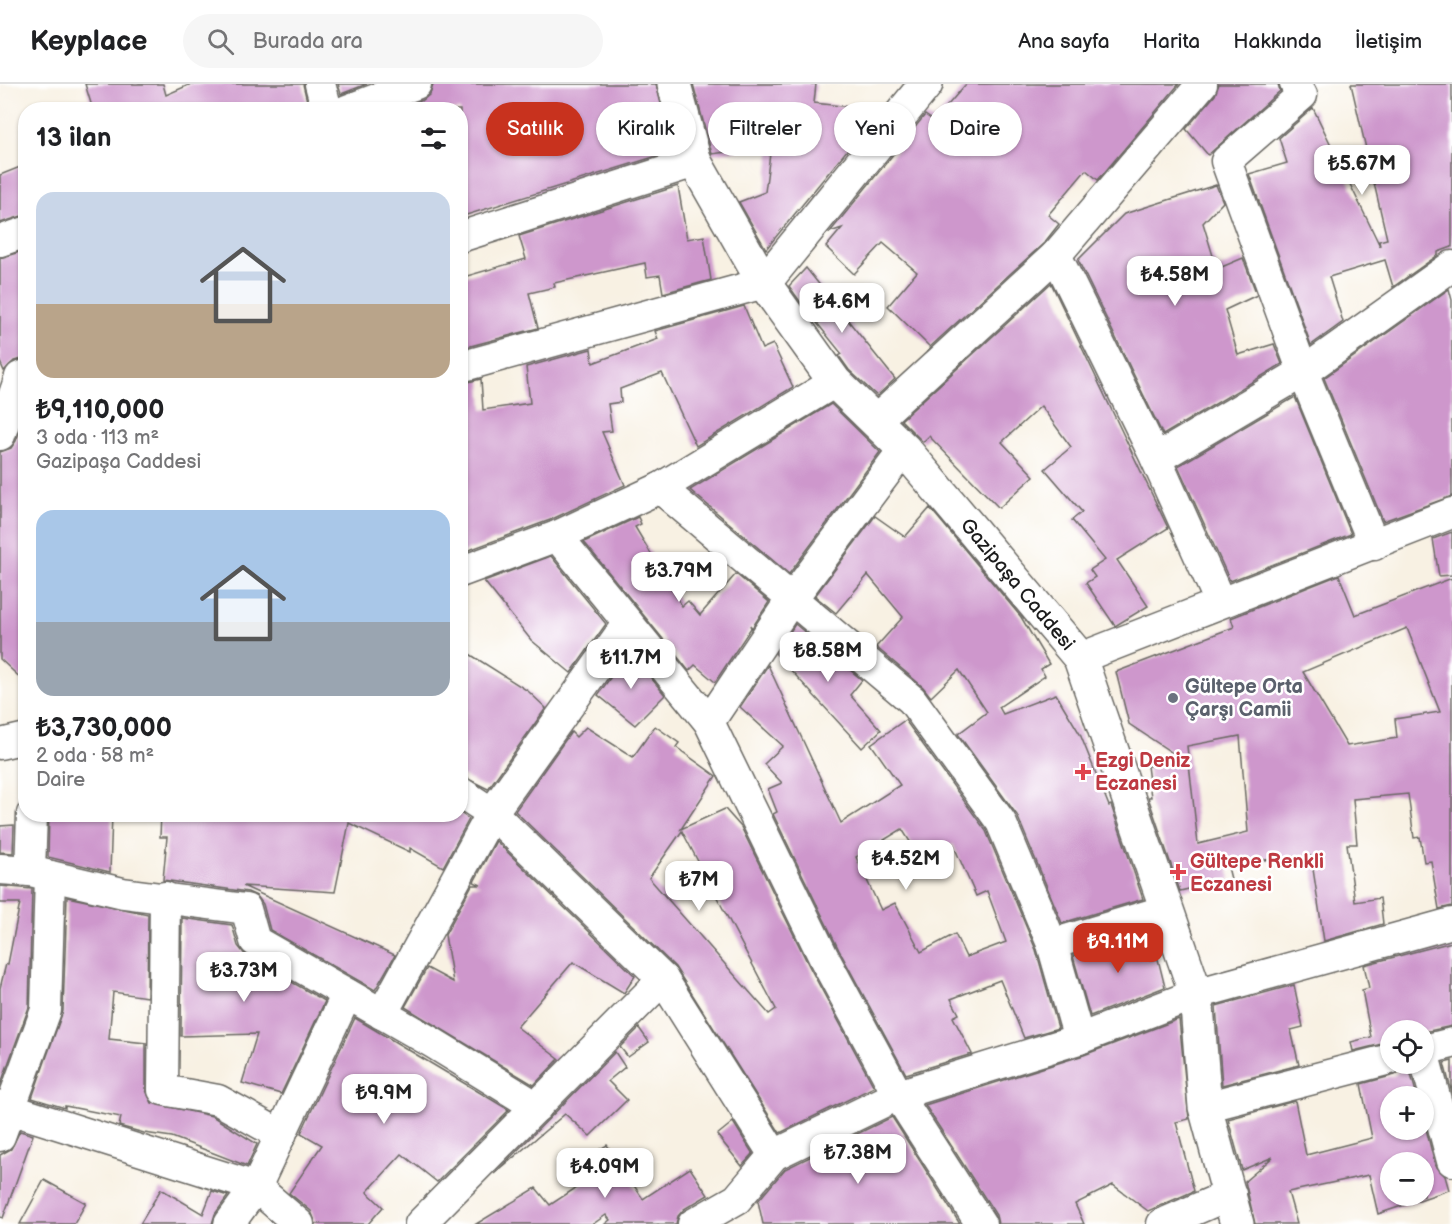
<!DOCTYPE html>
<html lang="tr">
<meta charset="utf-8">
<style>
body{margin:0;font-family:"Balsamiq Sans",sans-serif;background:#f6f6f6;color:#202124;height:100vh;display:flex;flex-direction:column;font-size:22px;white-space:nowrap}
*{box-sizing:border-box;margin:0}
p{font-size:20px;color:#757577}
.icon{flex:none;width:33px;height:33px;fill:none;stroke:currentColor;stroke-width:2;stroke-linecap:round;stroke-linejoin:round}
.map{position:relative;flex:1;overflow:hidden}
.panel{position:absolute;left:18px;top:18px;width:450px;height:720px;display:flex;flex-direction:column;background:#fff;border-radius:24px;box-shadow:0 2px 4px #0004}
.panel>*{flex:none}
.guide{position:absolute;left:486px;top:18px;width:570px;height:54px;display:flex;gap:12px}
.fabs{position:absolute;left:1380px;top:936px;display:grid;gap:12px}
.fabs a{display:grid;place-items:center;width:54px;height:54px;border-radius:50%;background:#fff;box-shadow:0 2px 4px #0004;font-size:30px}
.price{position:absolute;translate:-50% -51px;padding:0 14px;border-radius:12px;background:#fff;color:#222;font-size:20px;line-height:39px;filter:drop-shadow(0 2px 3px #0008)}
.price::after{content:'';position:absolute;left:50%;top:36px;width:18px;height:14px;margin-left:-9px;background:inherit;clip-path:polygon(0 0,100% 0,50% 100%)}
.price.selected{background:#c8321e;color:#fff}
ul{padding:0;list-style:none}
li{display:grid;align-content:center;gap:12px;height:318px;padding:0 18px}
li span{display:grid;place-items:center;height:186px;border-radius:18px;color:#555}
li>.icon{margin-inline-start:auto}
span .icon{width:108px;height:108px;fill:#fffc;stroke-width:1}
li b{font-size:26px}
h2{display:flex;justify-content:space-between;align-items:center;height:72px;padding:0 18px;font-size:26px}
.chip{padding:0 21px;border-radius:27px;background:#fff;box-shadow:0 2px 4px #0004;font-size:21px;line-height:54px}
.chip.selected{background:#c8321e;color:#fff}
header{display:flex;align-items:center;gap:36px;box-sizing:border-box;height:84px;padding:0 30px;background:#fff;border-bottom:2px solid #e0e0e0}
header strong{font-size:28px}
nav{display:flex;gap:33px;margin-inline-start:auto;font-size:21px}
.search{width:420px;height:54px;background:#f6f6f6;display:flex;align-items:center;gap:15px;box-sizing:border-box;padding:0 21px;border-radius:33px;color:#757577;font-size:22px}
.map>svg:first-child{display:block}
</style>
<header>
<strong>Keyplace</strong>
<div class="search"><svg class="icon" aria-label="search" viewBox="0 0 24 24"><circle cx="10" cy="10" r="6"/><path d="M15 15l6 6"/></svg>Burada ara</div>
<nav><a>Ana sayfa</a><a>Harita</a><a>Hakkında</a><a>İletişim</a></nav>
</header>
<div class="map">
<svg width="1452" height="1140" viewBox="0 0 1452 1140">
<rect width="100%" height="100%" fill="#fff"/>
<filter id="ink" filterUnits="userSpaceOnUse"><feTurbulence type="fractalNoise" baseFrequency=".0167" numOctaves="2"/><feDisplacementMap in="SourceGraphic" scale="12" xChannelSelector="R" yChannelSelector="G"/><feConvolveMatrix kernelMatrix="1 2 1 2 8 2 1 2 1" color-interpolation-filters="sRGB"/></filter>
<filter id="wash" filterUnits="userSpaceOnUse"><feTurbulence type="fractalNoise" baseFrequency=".008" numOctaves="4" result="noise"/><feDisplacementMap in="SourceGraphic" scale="24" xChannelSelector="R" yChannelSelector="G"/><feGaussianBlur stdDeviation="1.35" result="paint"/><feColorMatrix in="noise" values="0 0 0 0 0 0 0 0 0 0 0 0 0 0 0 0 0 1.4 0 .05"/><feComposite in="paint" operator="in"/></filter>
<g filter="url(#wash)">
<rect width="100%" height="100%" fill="#f8f1e3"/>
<g id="blocks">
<!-- building -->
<g fill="#ce97cc" fill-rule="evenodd">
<polygon points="85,0 163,0 166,11 191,0 303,0 309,26 93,26"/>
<polygon points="338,0 367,0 341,10"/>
<polygon points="433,0 656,0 673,67 460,133 460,26 397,26 423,16 430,10"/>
<polygon points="693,0 816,0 814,19 880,26 766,165 739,118 765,108 771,62 712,70"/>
<polygon points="966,0 1179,0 1098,96 1086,86 1048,131 1059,140 1044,159 930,263 888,222 917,188 883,159 854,190 826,163 842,144 830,148 925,31 934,37"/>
<polygon points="1219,0 1278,0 1280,7 1208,71 1186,45 1215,11"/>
<polygon points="1351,0 1452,0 1452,163 1438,168 1438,171 1393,203 1385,176 1329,193 1343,238 1311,261 1249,90 1287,79 1279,54 1313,24 1380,162 1379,157 1387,155"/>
<polygon points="25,81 25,131 0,139 0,91"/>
<polygon points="1216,101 1223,118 1203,139 1217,185 1243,174 1257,211 1225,226 1238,271 1274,260 1282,280 1163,351 1078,176 1124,130"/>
<polygon points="678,102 687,155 704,152 711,196 663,209 660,191 647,193 645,179 554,199 555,203 529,209 538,244 463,264 460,194 526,175 519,152"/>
<polygon points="26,166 26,274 14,277 4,287 0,278 0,174"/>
<polygon points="806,184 895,295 877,312 849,286 839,272 842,270 817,239 820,238 804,223 789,202"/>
<polygon points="1051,199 1168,444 1117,476 1148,522 1115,542 1086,499 1095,493 1090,486 1105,476 1072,436 1082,428 1045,385 1071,363 1041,322 1002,358 1034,392 999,424 929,352 923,358 901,336"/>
<polygon points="1449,205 1452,216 1452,412 1383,437 1324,294"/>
<polygon points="744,222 762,265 773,260 793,303 696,362 662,289 620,305 621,318 608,320 612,347 602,348 625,401 550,436 461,469 460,300 481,295 483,326 530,319 526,283 591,265 593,279 658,255 655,247"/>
<polygon points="1295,313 1351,450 1230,497 1178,382"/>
<polygon points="831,320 880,368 789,490 690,406"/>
<polygon points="26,330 26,599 0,575 0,368 11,364 16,357"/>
<polygon points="930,424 1021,533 1049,580 1041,585 1045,592 999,623 1003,630 1056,610 1080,650 1109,722 1111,721 1143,815 1062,839 1017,731 958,650 987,628 959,586 931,613 923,603 876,563 903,533 868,491 836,529 815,512 875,432 905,453"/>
<polygon points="638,433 641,440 635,443 682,522 688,517 700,531 736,490 769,518 752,544 750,541 751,544 715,598 695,581 689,587 584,458"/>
<polygon points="1452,448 1452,491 1439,492 1433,455"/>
<polygon points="551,472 606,540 571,589 531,556 484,497"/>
<path d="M1339,491L1355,531L1452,494V822L1439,825L1431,777L1424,778L1420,753L1414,754L1408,710L1353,715L1357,760H1347L1355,818L1380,814L1383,840L1324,857L1311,772L1227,779L1231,795L1180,807L1148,713H1151L1147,682L1186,678L1129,640L1116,588L1234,543L1231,534ZM1407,544L1440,628L1395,635L1397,654L1347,662L1303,588ZM1240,652L1248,748L1198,760L1187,662Z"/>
<polygon points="795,540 862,596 850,611 881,646 862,664 776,570"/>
<polygon points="460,564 528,607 546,624 488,705 460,691"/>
<polygon points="629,567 665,611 635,641 598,611"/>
<path d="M768,581L841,739L900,701L871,660L905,636L986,747L1036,866L1058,944L1024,954L1000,896L951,915L959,930L953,933L972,970L906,990L839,866L773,730L777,728L768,705L782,699L764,680L783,662L740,623ZM902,745L919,772L939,759L944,766L953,760L976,812L987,807L1006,858L966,873L955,850L921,868L895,819L881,826L856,773Z"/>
<path d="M655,642L679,659L676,663L716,692L681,745L725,725L741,743L809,882L874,1003L780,1049L675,883L515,727L571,648L576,653L586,643L633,673ZM682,747L776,925L769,930L649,794Z"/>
<polygon points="460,729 469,735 443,783 410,764 410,768 349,739 335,808 243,802 395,871 375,906 270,846 263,820 257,812 248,808 163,796 167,753 160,753 161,730"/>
<polygon points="49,730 112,730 110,788 48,773"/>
<polygon points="14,741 13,769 0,768 0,742"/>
<polygon points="496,757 635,892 624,909 573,878 517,943 559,975 534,1001 405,923 427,884 453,898 445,851 472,801 481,801 474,798"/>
<polygon points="0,802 32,805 29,923 0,1002 0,904 6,880 8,880 20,819 0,819"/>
<polygon points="67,813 148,830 147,913 113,908 109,955 146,959 146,1006 152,1019 212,1032 257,1060 247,1082 172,1053 144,1049 119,1042 121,1033 65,1022 65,1024 32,1014 63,927"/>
<polygon points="182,834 232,841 238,862 246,872 325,917 281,1010 242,999 257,950 181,952"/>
<polygon points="1145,850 1151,876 1158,875 1165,903 1090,932 1073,872"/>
<polygon points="1452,858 1452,942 1424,948 1390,946 1390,958 1353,967 1351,958 1371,953 1362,906 1369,904 1364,881"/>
<polygon points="1294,901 1303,943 1291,946 1299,981 1222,1001 1216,922"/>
<polygon points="355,934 509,1026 437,1098 402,1070 367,1108 383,1123 368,1140 316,1140 311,1127 289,1109 322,1061 301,1049"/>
<polygon points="1179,935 1189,1035 1176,1038 1194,1107 1148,1127 1113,1101 1075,1120 1084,1140 998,1140 996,1131 925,1021 1084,971"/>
<polygon points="639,944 649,958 628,973 620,963"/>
<polygon points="615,968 625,983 608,997 627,1016 590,1052 565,1030 494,1090"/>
<polygon points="1452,977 1452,1009 1444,979"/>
<path d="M1406,980H1408L1417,1012H1390V1046H1424V1037L1435,1081L1445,1092L1449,1106L1378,1130L1369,1091L1288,1108L1297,1140H1255L1245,1097L1273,1073L1242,1086L1228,1035L1295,1017L1306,1071L1372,1054L1361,1000L1395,991ZM1390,1078H1424V1112H1390Z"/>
<polygon points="892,1033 960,1140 763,1140 758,1117 785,1085"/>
<polygon points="733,1038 753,1070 742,1082 717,1051"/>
<polygon points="20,1047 33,1051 3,1134 0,1133 0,1071 11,1065"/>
<polygon points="607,1061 643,1115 690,1084 708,1111 684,1125 678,1132 676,1140 605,1140 610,1136 606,1131 593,1140 476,1140 536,1104 550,1121 591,1094 580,1077"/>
<polygon points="44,1096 86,1119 74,1140 20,1140"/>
<polygon points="161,1105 203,1130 212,1107 228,1112 215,1130 212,1140 140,1140"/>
</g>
</g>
</g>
<g filter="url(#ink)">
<use href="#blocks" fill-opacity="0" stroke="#696762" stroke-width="1.5"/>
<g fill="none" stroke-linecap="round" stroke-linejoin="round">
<defs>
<g id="street">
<polyline points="320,0 327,26"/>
<polyline points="1295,0 1302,11 1226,77 1303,288 1374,461"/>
<polyline points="347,26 416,0"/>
<polyline points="460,153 695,78"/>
<polyline points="0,157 26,148"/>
<polyline points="1056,171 1156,375 1220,518"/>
<polyline points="460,283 764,199"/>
<polyline points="875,337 1056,171 1202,0"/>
<polyline points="0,351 20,293 26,291"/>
<polyline points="1156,375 1303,288 1452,182"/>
<polyline points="660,404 912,616 1001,738 1052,860 1079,955"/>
<polyline points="557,452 709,638 824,874 898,1011 981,1140"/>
<polyline points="460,488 557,452 660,404 835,298"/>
<polyline points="1080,574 1452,429"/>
<polyline points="709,638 791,516 904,365"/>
<polyline points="0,660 26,654"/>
<polyline points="460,708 492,729 663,895 774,1071"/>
<polyline points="0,785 30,787 123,809 246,825 255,857 433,959 537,1023"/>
<polyline points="30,787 32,730"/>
<polyline points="165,813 163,1006 218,1016 281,1051"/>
<polyline points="1052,860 1166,826"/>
<polyline points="382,930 492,729 628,539"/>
<polyline points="1424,966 1452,959"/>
<polyline points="1424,971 1452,1077"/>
<polyline points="0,1022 256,1103 299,1140"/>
<polyline points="1205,1023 1390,975"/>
<polyline points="0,1052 46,926 50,792"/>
<polyline points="229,1140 256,1103 347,910"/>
<polyline points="420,1140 663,895"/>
<polyline points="693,1140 737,1115 774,1071 898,1011 1079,955 1196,910 1452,839"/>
<polyline points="1162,1140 1231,1110"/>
</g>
<g id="secondary">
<polyline points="674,0 695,78 764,199 835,298 904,365 1080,574 1196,910 1205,1023 1237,1140"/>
<polyline points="764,199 926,0"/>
</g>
</defs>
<!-- street casing -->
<use href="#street" stroke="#696762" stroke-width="33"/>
<!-- secondary casing -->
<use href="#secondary" stroke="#696762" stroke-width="36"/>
<!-- street -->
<use href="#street" stroke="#fff" stroke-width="30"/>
<!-- secondary -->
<use href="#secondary" stroke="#fff" stroke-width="33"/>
</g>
</g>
<!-- markers -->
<circle fill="#6b7280" stroke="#fff" stroke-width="2" cx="1173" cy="614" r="6"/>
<g fill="#e0444e" stroke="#fff" stroke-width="2">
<path d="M1080 679h6v6h6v6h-6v6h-6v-6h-6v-6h6z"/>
<path d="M1175 779h6v6h6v6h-6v6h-6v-6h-6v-6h6z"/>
</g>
<g text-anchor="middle" stroke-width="5" stroke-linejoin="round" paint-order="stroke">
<!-- street labels -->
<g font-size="20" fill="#1c1c1c" stroke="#fff">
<text transform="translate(1018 500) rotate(50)" y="7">Gazipaşa Caddesi</text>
</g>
<!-- worship labels -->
<g font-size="20" font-weight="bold" fill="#5b616d" stroke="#fff" text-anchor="start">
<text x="1185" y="609">Gültepe Orta<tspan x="1185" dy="23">Çarşı Camii</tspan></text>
</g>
<!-- health labels -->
<g font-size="20" font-weight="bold" fill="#be3a42" stroke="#fff" text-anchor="start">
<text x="1095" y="683">Ezgi Deniz<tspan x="1095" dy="23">Eczanesi</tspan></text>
<text x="1190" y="784">Gültepe Renkli<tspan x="1190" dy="23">Eczanesi</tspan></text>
</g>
</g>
</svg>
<div class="fabs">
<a><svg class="icon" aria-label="locate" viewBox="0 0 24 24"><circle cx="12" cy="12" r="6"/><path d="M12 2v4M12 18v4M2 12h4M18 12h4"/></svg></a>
<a>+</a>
<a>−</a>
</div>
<b class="price" style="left:1362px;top:112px">₺5.67M</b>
<b class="price" style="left:1175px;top:223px">₺4.58M</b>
<b class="price" style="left:842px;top:250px">₺4.6M</b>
<b class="price" style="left:679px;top:519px">₺3.79M</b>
<b class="price" style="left:828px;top:599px">₺8.58M</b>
<b class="price" style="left:631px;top:606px">₺11.7M</b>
<b class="price" style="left:906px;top:807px">₺4.52M</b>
<b class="price" style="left:699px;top:828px">₺7M</b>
<b class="price selected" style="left:1118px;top:890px">₺9.11M</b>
<b class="price" style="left:244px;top:919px">₺3.73M</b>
<b class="price" style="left:384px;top:1041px">₺9.9M</b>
<b class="price" style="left:858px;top:1101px">₺7.38M</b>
<b class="price" style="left:605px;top:1115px">₺4.09M</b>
<div class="guide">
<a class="chip selected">Satılık</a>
<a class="chip">Kiralık</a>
<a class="chip">Filtreler</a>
<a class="chip">Yeni</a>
<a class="chip">Daire</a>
</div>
<section class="panel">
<h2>13 ilan<svg class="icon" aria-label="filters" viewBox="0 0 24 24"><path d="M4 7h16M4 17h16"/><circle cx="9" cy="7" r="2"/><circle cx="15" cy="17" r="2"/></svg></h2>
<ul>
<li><span style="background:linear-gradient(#c9d6e8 60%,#b9a48a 0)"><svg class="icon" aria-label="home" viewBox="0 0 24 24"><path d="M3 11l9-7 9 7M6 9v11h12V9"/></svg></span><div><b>₺9,110,000</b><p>3 oda · 113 m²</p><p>Gazipaşa Caddesi</p></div></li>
<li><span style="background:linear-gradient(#a9c7e8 60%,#9aa5b1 0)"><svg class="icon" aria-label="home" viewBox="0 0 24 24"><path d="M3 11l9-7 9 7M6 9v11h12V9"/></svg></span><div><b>₺3,730,000</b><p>2 oda · 58 m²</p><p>Daire</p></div></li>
</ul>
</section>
</div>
